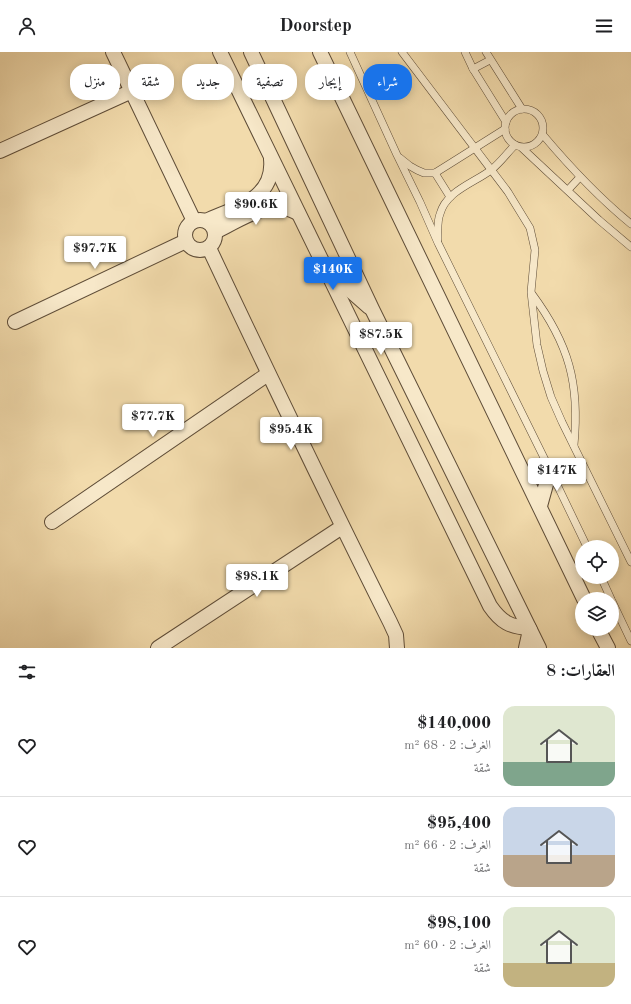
<!DOCTYPE html>
<html lang="ar">
<meta charset="utf-8">
<style>
body{margin:0;font-family:"Old Standard TT",Amiri,serif;background:#f2f2f2;color:#202124;direction:rtl;height:100vh;display:flex;flex-direction:column;font-size:15px;white-space:nowrap}
*{box-sizing:border-box;margin:0}
p{font-size:13px;color:#757577}
.icon{flex:none;width:22px;height:22px;fill:none;stroke:currentColor;stroke-width:2;stroke-linecap:round;stroke-linejoin:round}
.map{position:relative;height:596px;overflow:hidden;direction:ltr}
.panel{display:flex;flex-direction:column;background:#fff;flex:1}
.panel>*{flex:none}
.hud{position:absolute;left:12px;top:12px;width:400px;height:36px;direction:rtl;display:flex;gap:8px}
.tools{position:absolute;left:575px;top:488px;display:grid;gap:8px}
.tools a{display:grid;place-items:center;width:44px;height:44px;border-radius:50%;background:#fff;box-shadow:0 2px 10px #0003;font-size:20px}
.price{position:absolute;translate:-50% -34px;padding:0 9px;border-radius:4px;background:#fff;color:#222;font-size:13px;line-height:26px;filter:drop-shadow(0 1px 2px #0008)}
.price::after{content:'';position:absolute;left:50%;top:24px;width:12px;height:9px;margin-left:-6px;background:inherit;clip-path:polygon(0 0,100% 0,50% 100%)}
.price.current{background:#1a73e8;color:#fff}
ul{padding:0;list-style:none}
li{display:flex;align-items:center;gap:12px;height:100px;padding:0 16px}
li+li{border-top:1px solid #e0e0e0}
li span{display:grid;place-items:center;flex:none;width:112px;height:80px;border-radius:12px;color:#555}
li>.icon{margin-inline-start:auto}
span .icon{width:48px;height:48px;fill:#fffc;stroke-width:1}
li b{font-size:17px}
h2{display:flex;justify-content:space-between;align-items:center;height:48px;padding:0 16px;font-size:17px}
.chip{padding:0 14px;border-radius:16px;background:#fff;box-shadow:0 2px 10px #0003;font-size:14px;line-height:36px}
.chip.current{background:#1a73e8;color:#fff}
header{display:flex;justify-content:space-between;align-items:center;height:52px;padding:0 16px;background:#fff;font-size:18px;font-weight:700}
.map>svg:first-child{display:block}
</style>
<header><svg class="icon" aria-label="menu" viewBox="0 0 24 24"><path d="M4 6h16M4 12h16M4 18h16"/></svg>Doorstep<svg class="icon" aria-label="person" viewBox="0 0 24 24"><circle cx="12" cy="8" r="4"/><path d="M4 21q1-7 8-7t8 7"/></svg></header>
<div class="map">
<svg width="631" height="596" viewBox="0 0 631 596">
<rect width="100%" height="100%" fill="#f2dbac"/>
<filter id="stains"><feTurbulence type="fractalNoise" baseFrequency=".005" numOctaves="4"/><feColorMatrix values="0 0 0 0 .2 0 0 0 0 .09 0 0 0 0 .02 0 0 0 .5 -.17"/></filter>
<radialGradient id="worn" r=".72"><stop offset=".6" stop-color="#630" stop-opacity="0"/><stop offset="1" stop-color="#630" stop-opacity=".3"/></radialGradient>
<g fill="none" stroke-linecap="round" stroke-linejoin="round">
<defs>
<g id="lane">
<polyline points="350,0 397,103 420,150 438,191 550,418 587,495"/>
<polyline points="402,0 508,140 530,176 535,198 531,240 537,293 543,319 551,345 562,370 631,510"/>
<polyline points="465,0 473,17 506,70"/>
<polyline points="486,0 522,57"/>
<polyline points="473,17 490,8"/>
<circle cx="524" cy="76" r="19"/>
<path d="M543,83C570,115 598,145 631,172"/>
<polyline points="522,96 599,168 631,195"/>
<polyline points="400,106 410,114 417,118 424,121 435,121 451,111 505,77"/>
<polyline points="435,121 450,145"/>
<polyline points="568,138 580,125"/>
<path d="M438,187C438,179 437,169 440,162C446,139 474,131 491,118C500,111 507,101 515,93"/>
<path d="M532,242C569,292 580,332 574,393"/>
<polyline points="601,525 611,547"/>
<polyline points="612,549 631,589"/>
</g>
<g id="street">
<polyline points="113,0 194,169"/>
<path d="M220,0L490,554C501,570 510,575 529,576"/>
<polyline points="251,0 372,257 539,596"/>
<polyline points="320,0 584,547"/>
<polyline points="0,99 132,39"/>
<circle cx="200" cy="183" r="15"/>
<path d="M206,169C236,155 275,147 271,107"/>
<path d="M215,180C231,172 262,153 278,155C286,155 292,158 298,161"/>
<path d="M209,196C268,321 328,446 390,570L396,583L397,596"/>
<polyline points="331,218 352,240 369,255"/>
<polyline points="15,270 186,189"/>
<polyline points="540,454 550,418"/>
<polyline points="52,470 268,322"/>
<polyline points="598,577 608,596"/>
<polyline points="158,596 342,475"/>
<polyline points="526,596 530,578"/>
</g>
</defs>
<!-- lane casing -->
<use href="#lane" stroke="#5f4d38" stroke-width="8"/>
<!-- street casing -->
<use href="#street" stroke="#5f4d38" stroke-width="16"/>
<!-- lane -->
<use href="#lane" stroke="#f7e8c9" stroke-width="7"/>
<!-- street -->
<use href="#street" stroke="#f7e8c9" stroke-width="14"/>
</g>
<rect width="100%" height="100%" filter="url(#stains)"/>
<rect width="100%" height="100%" fill="url(#worn)"/>
</svg>
<div class="tools">
<a><svg class="icon" aria-label="locate" viewBox="0 0 24 24"><circle cx="12" cy="12" r="6"/><path d="M12 2v4M12 18v4M2 12h4M18 12h4"/></svg></a>
<a><svg class="icon" aria-label="layers" viewBox="0 0 24 24"><path d="M12 4l9 5-9 5-9-5zM3 14l9 5 9-5"/></svg></a>
</div>
<b class="price" style="left:256px;top:174px">$90.6K</b>
<b class="price" style="left:95px;top:218px">$97.7K</b>
<b class="price current" style="left:333px;top:239px">$140K</b>
<b class="price" style="left:381px;top:304px">$87.5K</b>
<b class="price" style="left:153px;top:386px">$77.7K</b>
<b class="price" style="left:291px;top:399px">$95.4K</b>
<b class="price" style="left:557px;top:440px">$147K</b>
<b class="price" style="left:257px;top:546px">$98.1K</b>
<div class="hud">
<a class="chip current">شراء</a>
<a class="chip">إيجار</a>
<a class="chip">تصفية</a>
<a class="chip">جديد</a>
<a class="chip">شقة</a>
<a class="chip">منزل</a>
</div>
</div>
<section class="panel">
<h2>العقارات: 8<svg class="icon" aria-label="filters" viewBox="0 0 24 24"><path d="M4 7h16M4 17h16"/><circle cx="9" cy="7" r="2"/><circle cx="15" cy="17" r="2"/></svg></h2>
<ul>
<li><span style="background:linear-gradient(#dfe7d0 70%,#7fa58c 0)"><svg class="icon" aria-label="home" viewBox="0 0 24 24"><path d="M3 11l9-7 9 7M6 9v11h12V9"/></svg></span><div><b>$140,000</b><p>الغرف: 2 · 68 m²</p><p>شقة</p></div><svg class="icon" aria-label="heart" viewBox="0 0 24 24"><path d="M12 20l-8-8c-3-5 5-10 8-4 3-6 11-1 8 4z"/></svg></li>
<li><span style="background:linear-gradient(#c9d6e8 60%,#b9a48a 0)"><svg class="icon" aria-label="home" viewBox="0 0 24 24"><path d="M3 11l9-7 9 7M6 9v11h12V9"/></svg></span><div><b>$95,400</b><p>الغرف: 2 · 66 m²</p><p>شقة</p></div><svg class="icon" aria-label="heart" viewBox="0 0 24 24"><path d="M12 20l-8-8c-3-5 5-10 8-4 3-6 11-1 8 4z"/></svg></li>
<li><span style="background:linear-gradient(#dfe7d0 70%,#c2b280 0)"><svg class="icon" aria-label="home" viewBox="0 0 24 24"><path d="M3 11l9-7 9 7M6 9v11h12V9"/></svg></span><div><b>$98,100</b><p>الغرف: 2 · 60 m²</p><p>شقة</p></div><svg class="icon" aria-label="heart" viewBox="0 0 24 24"><path d="M12 20l-8-8c-3-5 5-10 8-4 3-6 11-1 8 4z"/></svg></li>
</ul>
</section>
